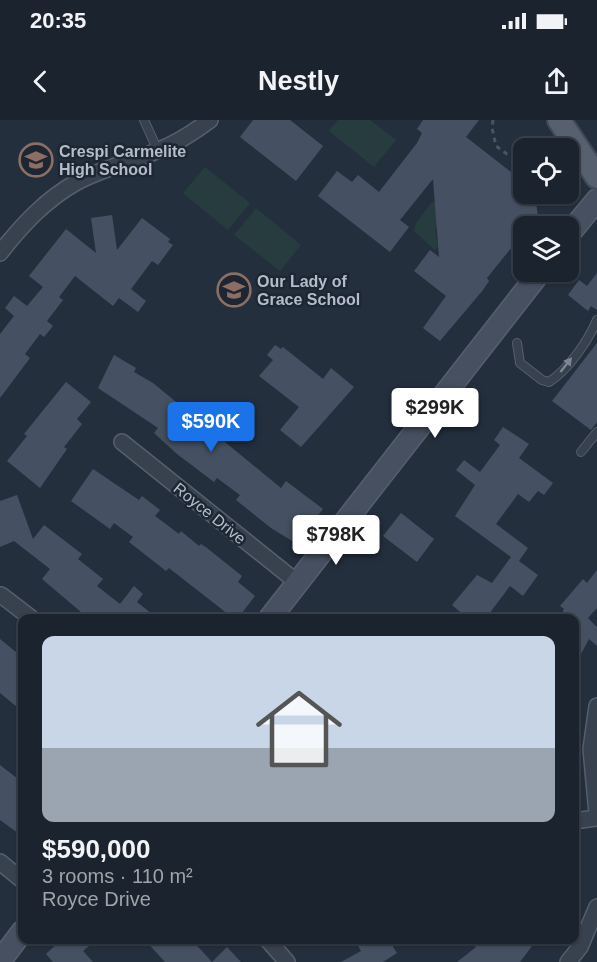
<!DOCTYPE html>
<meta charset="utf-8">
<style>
body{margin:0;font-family:Arial,sans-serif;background:#242b36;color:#f1f3f6;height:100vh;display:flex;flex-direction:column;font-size:22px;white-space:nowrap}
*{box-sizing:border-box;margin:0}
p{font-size:20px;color:#a0a4aa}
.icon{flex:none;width:33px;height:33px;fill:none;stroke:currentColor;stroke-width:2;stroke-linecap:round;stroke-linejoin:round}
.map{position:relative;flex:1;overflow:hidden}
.sheet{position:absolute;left:18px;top:494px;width:561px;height:330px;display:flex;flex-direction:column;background:#1b232e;border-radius:12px;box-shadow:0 2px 4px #0004,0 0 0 2px #39404a}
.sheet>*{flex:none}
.tools{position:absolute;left:513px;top:18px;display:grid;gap:12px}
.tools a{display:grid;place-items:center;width:66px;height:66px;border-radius:12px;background:#1b232e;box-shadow:0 2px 4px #0004,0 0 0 2px #39404a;font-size:30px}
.price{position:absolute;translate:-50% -51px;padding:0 14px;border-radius:6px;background:#fff;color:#222;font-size:20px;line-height:39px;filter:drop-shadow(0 2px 3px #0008)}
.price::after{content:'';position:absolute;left:50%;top:36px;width:18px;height:14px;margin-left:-9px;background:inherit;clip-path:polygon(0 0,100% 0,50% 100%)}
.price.selected{background:#1a73e8;color:#fff}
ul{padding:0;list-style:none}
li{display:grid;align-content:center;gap:12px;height:318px;padding:0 24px}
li+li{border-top:2px solid #39404a}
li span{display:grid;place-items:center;height:186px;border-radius:12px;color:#555}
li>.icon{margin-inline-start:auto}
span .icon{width:108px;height:108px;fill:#fffc;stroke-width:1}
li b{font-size:26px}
.status{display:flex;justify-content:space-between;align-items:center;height:42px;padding:0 30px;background:#1b232e;direction:ltr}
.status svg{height:16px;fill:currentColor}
header{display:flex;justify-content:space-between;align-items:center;height:78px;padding:0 24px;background:#1b232e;font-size:27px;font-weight:700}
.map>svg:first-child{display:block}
</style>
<div class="status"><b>20:35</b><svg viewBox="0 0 49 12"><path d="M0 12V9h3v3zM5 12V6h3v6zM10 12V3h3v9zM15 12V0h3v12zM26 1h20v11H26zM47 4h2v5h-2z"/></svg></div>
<header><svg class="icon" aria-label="back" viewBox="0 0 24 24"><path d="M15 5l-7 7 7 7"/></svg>Nestly<svg class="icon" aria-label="share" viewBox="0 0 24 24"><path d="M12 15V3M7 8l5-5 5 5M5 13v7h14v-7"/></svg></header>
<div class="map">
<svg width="597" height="842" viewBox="0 0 597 842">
<rect width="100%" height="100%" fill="#242f3e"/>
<!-- green -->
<g fill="#263c3f">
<polygon points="338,0 370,0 396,20 374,47 329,11"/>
<polygon points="205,47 250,83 228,110 183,73"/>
<polygon points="432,82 435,82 438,108 435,109 438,127 435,130 414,111 416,103"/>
<polygon points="256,88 301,125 280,151 234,115"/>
</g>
<!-- building -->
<g fill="#455162">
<polygon points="253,0 290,0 323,26 296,61 240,17"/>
<polygon points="423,0 479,0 466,17 524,62 524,74 535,74 538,97 551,106 524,106 524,112 487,158 489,161 483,170 440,221 423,208 446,176 414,151 430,130 439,137 433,59 400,100 409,107 390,132 318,76 337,51 352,62 358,55 379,72 417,23 422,13 417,9"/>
<polygon points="112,95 117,130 142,98 170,119 168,122 173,125 158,145 152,141 131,169 146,181 138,192 119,178 113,186 75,156 59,177 63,180 47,201 53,206 44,217 40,214 25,234 30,238 0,278 0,214 14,196 5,188 14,176 27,186 43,167 29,156 66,109 96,133 91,98"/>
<polygon points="597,153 597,190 591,186 588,191 568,175 579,160 587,166"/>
<polygon points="597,223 597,302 591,310 552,281"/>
<polygon points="275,225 281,229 283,227 323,259 331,248 354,267 301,327 280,310 299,287 259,256 273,240 267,235"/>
<polygon points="114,235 136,248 134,252 153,263 281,368 286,361 323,389 297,424 271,408 236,380 240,375 217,358 214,362 177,334 154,313 158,308 98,268"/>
<polygon points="66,262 91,282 77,299 82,304 64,327 67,329 40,368 7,341 27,316 24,314"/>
<polygon points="503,307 529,324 519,338 553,363 544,375 538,371 529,382 518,374 496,404 528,428 519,441 538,455 523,476 510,466 486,498 467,498 452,485 477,455 492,463 511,437 455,396 475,365 456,350 464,340 480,352 500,325 494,320"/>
<polygon points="93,349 139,380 142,376 160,390 155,396 179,414 181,411 199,426 201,424 207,428 242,456 238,462 255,476 238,498 233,498 169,448 166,451 129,422 133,417 114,403 110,409 71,381"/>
<polygon points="17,375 33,419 44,405 82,434 78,439 103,459 97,466 120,484 134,466 143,474 137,482 157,498 88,498 42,459 50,449 14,421 0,427 0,381"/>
<polygon points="401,393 434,419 417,442 383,416"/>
<polygon points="597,450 597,488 588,498 597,507 597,526 589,519 574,547 574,510 577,507 574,498 566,498 561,495 564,489 560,486 583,459 587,463"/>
<polygon points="0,519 22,537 22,591 0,573"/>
<polygon points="0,645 22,662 22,716 0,700"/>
<polygon points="62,819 82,819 89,826 83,831 93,842 53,842 46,834"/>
<polygon points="144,819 191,819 212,842 227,827 241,842 165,842"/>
<polygon points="354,819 396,819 393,827 397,833 383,842 341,842 361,831"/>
<polygon points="465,819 523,819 532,826 520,842 457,842 476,827"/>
</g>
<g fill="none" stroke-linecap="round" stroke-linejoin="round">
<defs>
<g id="lane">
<polyline points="144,0 158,31"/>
<path d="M517,223L520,243L542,260L549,262C569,249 588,221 597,200"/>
<polyline points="581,332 597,312"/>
</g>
<g id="street">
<path d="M0,133C22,105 46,79 77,62C103,48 132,42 159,30C177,23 194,12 210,0"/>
<polyline points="122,322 298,463"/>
<polyline points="1,475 31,498"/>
<polyline points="597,586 591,629 597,693"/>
<polyline points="574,701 597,698"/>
<polyline points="0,742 22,760"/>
<polyline points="267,819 287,842"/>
<polyline points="568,842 580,827 597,787"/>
</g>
<g id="secondary">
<polyline points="568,115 597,80"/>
<polyline points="270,498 540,152"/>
<polyline points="0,841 22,812"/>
</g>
<polyline id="primary" points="559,0 597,57"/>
</defs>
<!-- lane casing -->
<use href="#lane" stroke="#565f6c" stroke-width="10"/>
<!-- street casing -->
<use href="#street" stroke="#565f6c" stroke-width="18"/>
<!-- secondary casing -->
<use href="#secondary" stroke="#565f6c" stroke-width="24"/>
<!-- primary casing -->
<use href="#primary" stroke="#414a57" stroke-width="26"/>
<!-- path -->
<polyline stroke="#44595c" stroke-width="3" stroke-dasharray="4.5 4.5" stroke-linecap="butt" points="493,0 492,8 496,26 507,34 524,40"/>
<!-- lane -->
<use href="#lane" stroke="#38414e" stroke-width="8"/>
<!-- street -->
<use href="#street" stroke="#38414e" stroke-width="15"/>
<!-- secondary -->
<use href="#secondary" stroke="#465061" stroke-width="21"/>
<!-- primary -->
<use href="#primary" stroke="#56606e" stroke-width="22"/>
</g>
<!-- one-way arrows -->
<defs><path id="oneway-solid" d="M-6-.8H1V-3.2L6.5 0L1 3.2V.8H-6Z" transform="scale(1.5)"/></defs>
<use fill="#7c8592" href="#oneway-solid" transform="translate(566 245) rotate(-52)"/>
<!-- icons -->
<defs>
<symbol id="school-ring" viewBox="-11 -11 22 22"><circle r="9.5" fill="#1d2633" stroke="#8d6e63" stroke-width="1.5"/><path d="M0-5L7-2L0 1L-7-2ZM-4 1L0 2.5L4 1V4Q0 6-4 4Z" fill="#8d6e63"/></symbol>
</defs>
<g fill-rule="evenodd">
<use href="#school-ring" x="17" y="21" width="38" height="38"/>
<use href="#school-ring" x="215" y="151" width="38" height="38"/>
</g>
<g text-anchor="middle" stroke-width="5" stroke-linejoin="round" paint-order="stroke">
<!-- poi labels -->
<g font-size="16" font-weight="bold" fill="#b4bcc9" stroke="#1d2633" text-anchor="start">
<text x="59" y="37">Crespi Carmelite<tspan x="59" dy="18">High School</tspan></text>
<text x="257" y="167">Our Lady of<tspan x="257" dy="18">Grace School</tspan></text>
</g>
<!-- street labels -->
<g font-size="16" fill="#b4bcc9" stroke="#1d2633">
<text transform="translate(210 393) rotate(39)" y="6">Royce Drive</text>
</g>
</g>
</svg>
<div class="tools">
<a><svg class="icon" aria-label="locate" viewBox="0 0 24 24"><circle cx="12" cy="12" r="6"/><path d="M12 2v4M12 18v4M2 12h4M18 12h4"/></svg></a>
<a><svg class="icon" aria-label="layers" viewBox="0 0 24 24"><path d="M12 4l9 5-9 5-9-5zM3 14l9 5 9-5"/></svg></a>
</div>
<b class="price" style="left:435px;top:319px">$299K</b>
<b class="price selected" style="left:211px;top:333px">$590K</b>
<b class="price" style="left:336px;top:446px">$798K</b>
<section class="sheet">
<ul>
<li><span style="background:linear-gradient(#c9d6e8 60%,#9aa5b1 0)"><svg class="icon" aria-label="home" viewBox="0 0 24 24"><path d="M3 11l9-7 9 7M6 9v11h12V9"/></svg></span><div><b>$590,000</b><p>3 rooms · 110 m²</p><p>Royce Drive</p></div></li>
</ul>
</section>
</div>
